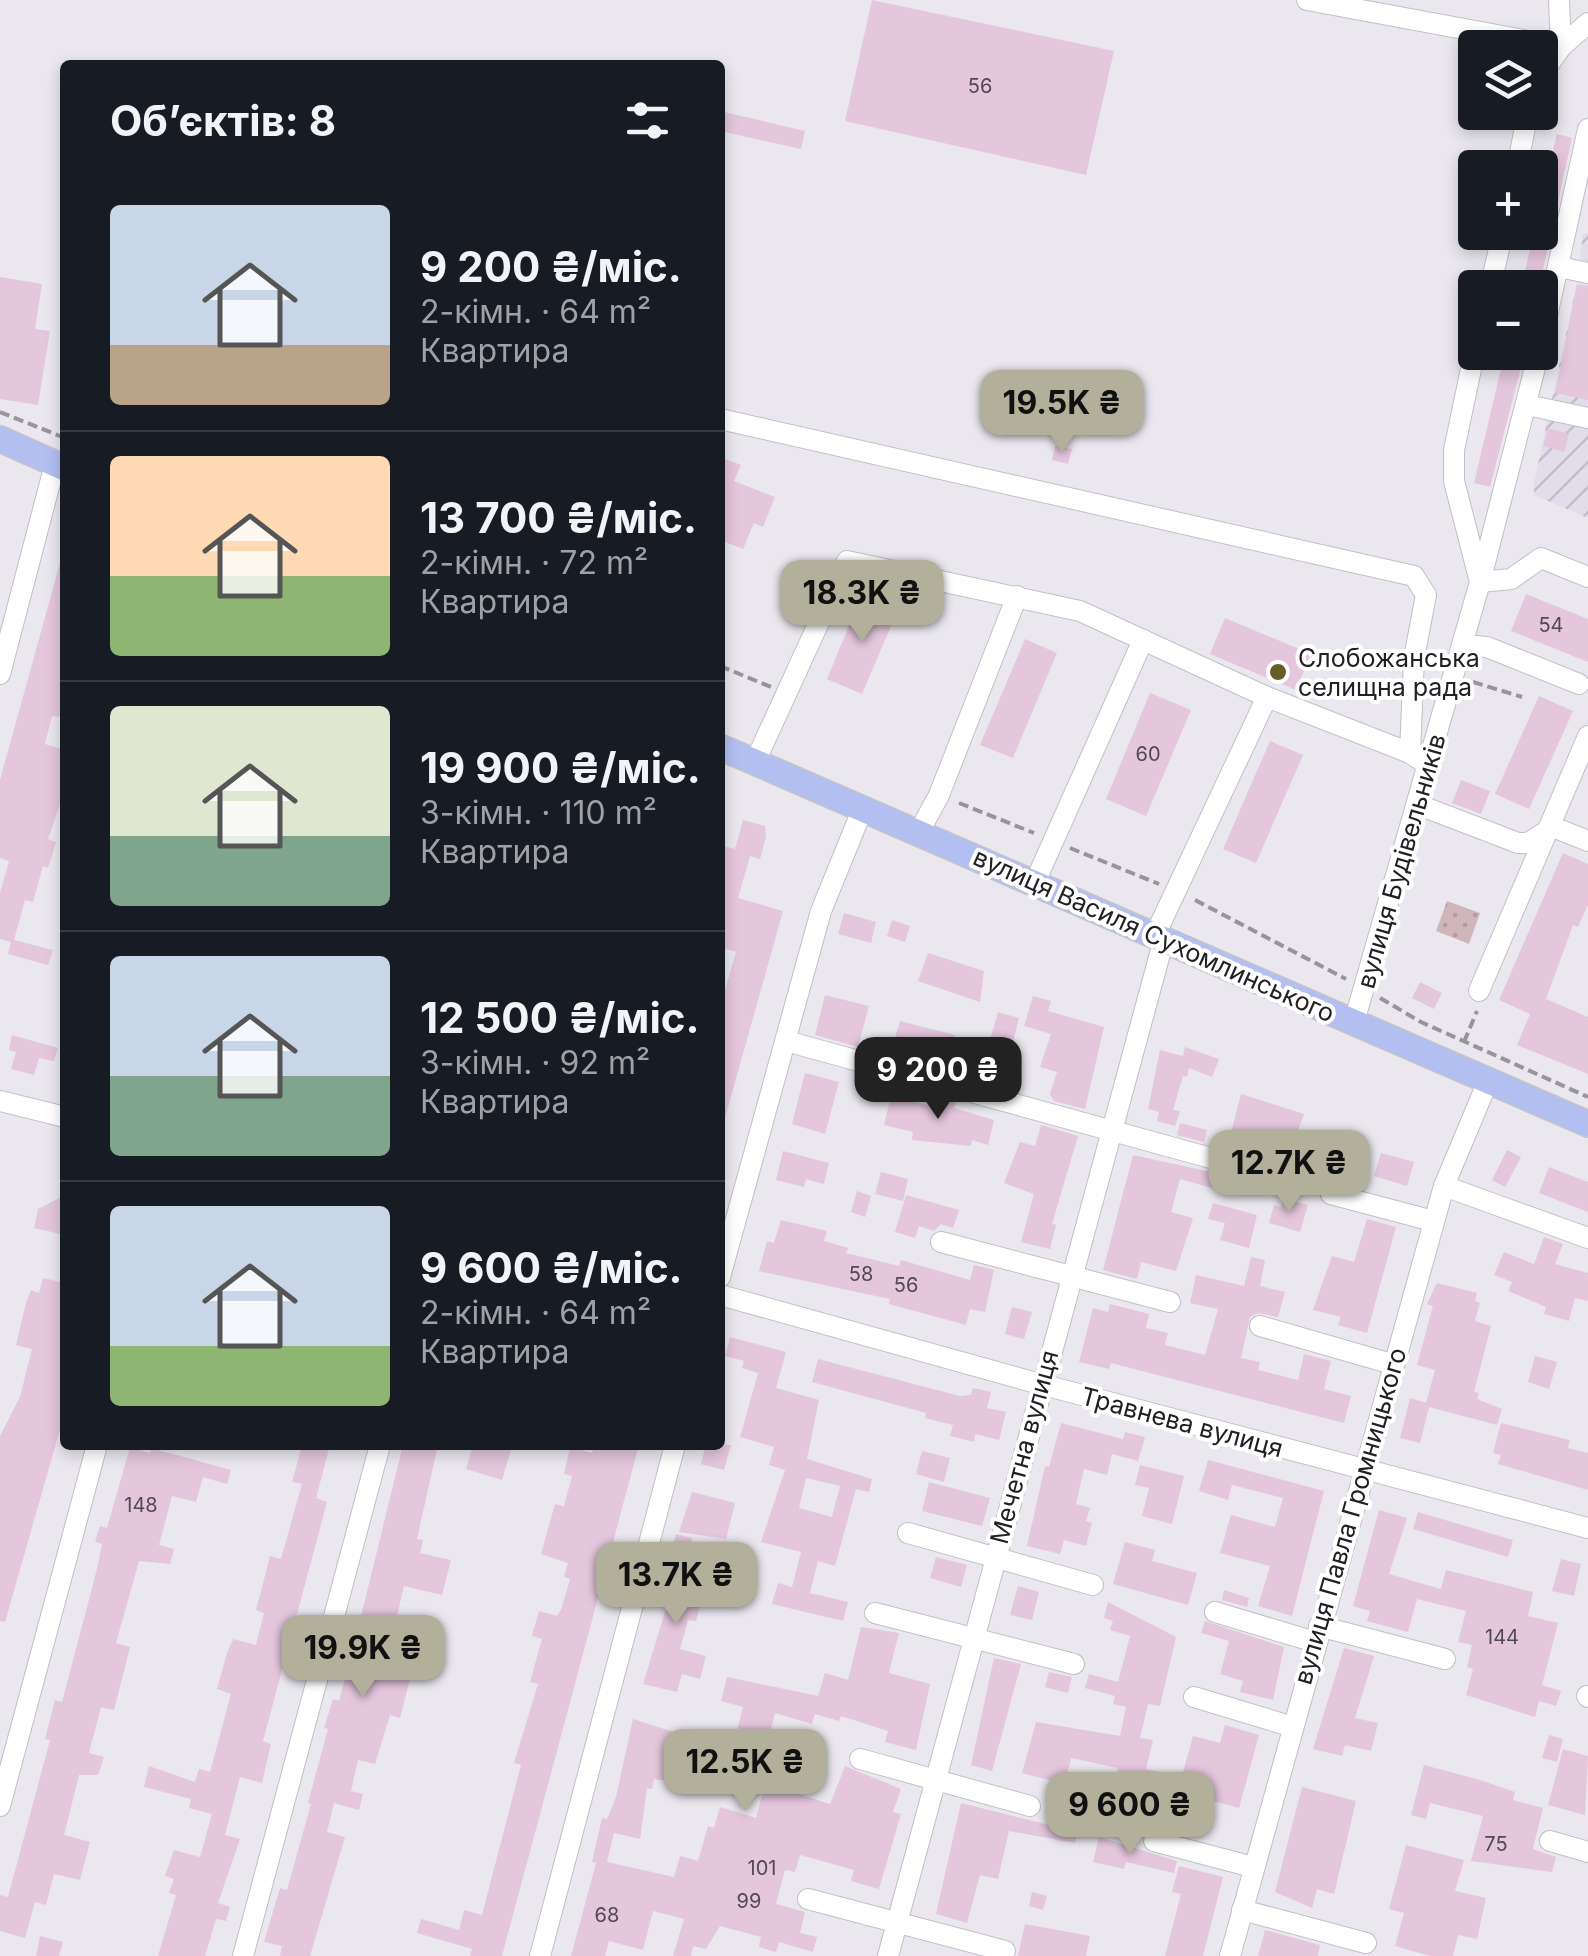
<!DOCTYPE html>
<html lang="uk">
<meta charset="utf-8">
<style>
body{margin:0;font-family:Inter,sans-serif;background:#242831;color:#f1f3f6;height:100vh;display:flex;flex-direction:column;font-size:38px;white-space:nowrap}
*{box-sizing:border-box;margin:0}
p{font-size:32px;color:#9ea1a6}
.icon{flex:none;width:55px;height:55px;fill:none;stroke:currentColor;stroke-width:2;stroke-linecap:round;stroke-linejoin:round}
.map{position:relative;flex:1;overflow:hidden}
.details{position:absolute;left:60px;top:60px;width:665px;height:1390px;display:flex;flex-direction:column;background:#171b24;border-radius:10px;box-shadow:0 5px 15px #0003}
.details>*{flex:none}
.fabs{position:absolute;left:1458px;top:30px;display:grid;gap:20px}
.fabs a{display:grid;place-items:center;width:100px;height:100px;border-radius:10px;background:#171b24;box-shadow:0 5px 15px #0003;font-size:50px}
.price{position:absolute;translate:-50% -85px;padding:0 22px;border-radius:20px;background:#b2af9a;color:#111;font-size:32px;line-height:65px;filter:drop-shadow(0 2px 5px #0008)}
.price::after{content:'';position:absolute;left:50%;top:60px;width:30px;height:22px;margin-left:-15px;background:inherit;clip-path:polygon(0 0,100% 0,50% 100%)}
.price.on{background:#222;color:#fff}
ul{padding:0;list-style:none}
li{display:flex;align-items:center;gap:30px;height:250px;padding:0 50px}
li+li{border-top:2px solid #363941}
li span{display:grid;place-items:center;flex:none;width:280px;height:200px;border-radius:10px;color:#555}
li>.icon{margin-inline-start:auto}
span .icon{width:120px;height:120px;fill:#fffc;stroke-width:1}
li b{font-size:42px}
h2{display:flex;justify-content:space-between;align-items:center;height:120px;padding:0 50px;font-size:42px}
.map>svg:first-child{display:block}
</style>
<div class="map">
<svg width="1588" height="1956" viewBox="0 0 1588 1956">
<defs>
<pattern id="industrial-furrows" width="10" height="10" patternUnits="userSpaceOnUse" patternTransform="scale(2.5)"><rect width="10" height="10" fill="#e3ddeb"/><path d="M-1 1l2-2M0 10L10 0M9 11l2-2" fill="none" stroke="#c2bdc9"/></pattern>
<pattern id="green-dots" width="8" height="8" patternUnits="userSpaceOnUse" patternTransform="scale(2.5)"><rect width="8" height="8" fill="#d0b6bb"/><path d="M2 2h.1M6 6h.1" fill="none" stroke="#b29ca0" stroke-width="1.8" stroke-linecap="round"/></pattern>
</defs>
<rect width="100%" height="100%" fill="#eae8ee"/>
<!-- industrial -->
<polygon fill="url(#industrial-furrows)" points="1583,233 1588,234 1588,518 1534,495 1534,483 1577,282"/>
<!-- green -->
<polygon fill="url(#green-dots)" points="1447,901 1480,913 1469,944 1436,931"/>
<!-- building -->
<g fill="#e4c6dd" fill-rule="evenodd">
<polygon points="872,0 1114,51 1086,175 845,121"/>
<polygon points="720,111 805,131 801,149 720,131"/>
<polygon points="1557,134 1572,138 1539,288 1521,288 1534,232 1540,232 1540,206"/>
<polygon points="0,277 42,284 35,329 50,331 38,405 0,399"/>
<polygon points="1577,285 1588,286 1588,400 1555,393"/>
<polygon points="1505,352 1525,352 1490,487 1474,483"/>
<polygon points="1548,428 1569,434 1564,452 1543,446"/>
<polygon points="1055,446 1072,449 1068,464 1052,460"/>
<polygon points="720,457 741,465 734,481 775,497 763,527 754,523 743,549 720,540"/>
<polygon points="60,563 65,564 65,703 59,717 52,716 45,744 65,750 65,790 48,839 56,842 48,868 43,866 33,902 25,900 14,940 53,950 48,965 8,954 11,942 0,939 0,893 9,861 0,858 0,780"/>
<polygon points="1526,594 1588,619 1588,662 1511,631"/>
<polygon points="861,597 897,612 862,694 827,679"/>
<polygon points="1225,618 1311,654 1296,690 1210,654"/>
<polygon points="1025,639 1057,653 1013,758 980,745"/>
<polygon points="1150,693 1191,710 1146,816 1106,799"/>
<polygon points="1539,696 1573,711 1529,809 1495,794"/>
<polygon points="1270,741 1303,755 1256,863 1223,849"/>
<polygon points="1461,780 1490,791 1481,814 1452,803"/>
<polygon points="743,820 765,826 766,836 760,859 750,856 738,898 783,911 725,1118 720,1117 720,1007 736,952 720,947 720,845 735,849"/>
<polygon points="1563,853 1588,864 1588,905 1578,927 1573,925 1546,999 1588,1017 1588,1074 1517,1045 1530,1014 1499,1000"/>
<polygon points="844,913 876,922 871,943 838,934"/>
<polygon points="892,920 910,926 905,942 887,936"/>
<polygon points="928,953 984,971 980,1002 918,981"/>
<polygon points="1420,982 1442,993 1434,1009 1412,998"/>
<polygon points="825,995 869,1006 858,1047 815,1035"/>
<polygon points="1033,996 1051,1001 1048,1011 1104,1027 1085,1109 1054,1101 1050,1094 1057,1072 1040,1067 1051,1034 1024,1026"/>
<polygon points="998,1012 1019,1018 1010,1053 988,1047"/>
<polygon points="900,1021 955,1035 942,1065 892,1048"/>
<polygon points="12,1035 58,1048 54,1061 39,1058 34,1075 11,1069 16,1052 9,1050"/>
<polygon points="1185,1047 1219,1059 1212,1077 1189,1068 1187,1077 1183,1076 1173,1110 1180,1111 1175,1126 1157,1121 1159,1112 1148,1109 1160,1050 1183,1056"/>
<polygon points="1000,1068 1022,1075 1018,1091 995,1084"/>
<polygon points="805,1073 839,1082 825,1134 792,1124"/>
<polygon points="1241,1094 1304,1114 1295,1139 1313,1143 1307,1170 1237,1155 1241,1140 1230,1137"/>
<polygon points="891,1096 931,1106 934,1096 956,1102 954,1108 994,1120 988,1145 972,1140 971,1146 912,1140 913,1132 884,1125"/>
<polygon points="1180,1123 1207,1130 1204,1142 1177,1135"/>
<polygon points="1041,1125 1078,1136 1052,1224 1056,1225 1050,1249 1021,1242 1034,1194 1004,1183 1020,1142 1035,1146"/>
<polygon points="1507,1150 1521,1157 1505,1187 1492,1180"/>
<polygon points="783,1151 829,1163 824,1184 806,1179 804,1187 776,1180"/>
<polygon points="1381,1153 1414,1162 1407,1186 1374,1176"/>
<polygon points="1133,1155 1216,1173 1212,1188 1180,1179 1171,1212 1193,1218 1176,1271 1141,1262 1137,1279 1103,1270"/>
<polygon points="1549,1167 1588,1182 1588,1212 1539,1193"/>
<polygon points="881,1172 908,1179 903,1201 875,1194"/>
<polygon points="857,1191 871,1196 865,1217 851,1212"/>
<polygon points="65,1195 65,1235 34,1228 38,1209"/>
<polygon points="906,1195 959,1210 953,1228 941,1224 934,1231 919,1226 915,1238 895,1232"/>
<polygon points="1283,1198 1308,1205 1300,1232 1269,1223 1274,1205 1281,1207"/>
<polygon points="1213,1203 1257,1215 1249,1248 1220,1240 1225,1223 1208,1219"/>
<polygon points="1367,1219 1396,1227 1367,1333 1338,1325 1341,1317 1313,1310 1332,1256 1354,1262"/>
<polygon points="781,1220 827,1231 824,1241 848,1248 846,1253 899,1266 901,1260 970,1280 974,1265 994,1270 985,1312 970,1309 966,1325 889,1304 890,1299 759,1271 767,1241 774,1243"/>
<polygon points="1544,1237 1563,1244 1555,1264 1588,1273 1588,1301 1575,1298 1569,1321 1544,1314 1546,1307 1508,1291 1512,1282 1494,1275 1504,1252 1534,1264"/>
<polygon points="1251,1257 1265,1260 1260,1286 1285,1292 1278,1317 1258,1313 1250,1317 1241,1358 1260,1362 1258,1370 1298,1380 1304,1354 1331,1361 1324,1389 1351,1396 1344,1423 1111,1363 1109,1369 1079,1362 1093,1308 1108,1312 1110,1304 1149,1314 1146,1328 1168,1333 1165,1345 1205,1355 1218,1309 1190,1303 1196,1275 1244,1286"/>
<polygon points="43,1278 65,1283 65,1412 5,1622 0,1621 0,1436 20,1397 32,1349 16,1345 26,1303 31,1290 39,1293"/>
<polygon points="1437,1283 1477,1293 1475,1301 1480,1303 1475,1321 1491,1326 1474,1392 1479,1393 1477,1399 1502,1409 1497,1425 1429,1407 1420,1443 1400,1438 1410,1398 1426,1403 1435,1370 1417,1365 1433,1306 1427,1304"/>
<polygon points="1012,1307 1032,1312 1024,1339 1005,1334"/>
<path d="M730,1337L786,1352L776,1388L819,1400L807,1459L872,1479L869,1492L856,1489L835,1566L818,1561L810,1593L848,1602L843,1621L772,1604L778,1583L792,1587L801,1552L761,1542L785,1470L769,1465L774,1447L740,1437L758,1373L742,1368L744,1361L725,1356ZM806,1478L840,1486L832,1517L799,1508Z"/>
<polygon points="1535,1356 1557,1362 1549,1389 1528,1382"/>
<polygon points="818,1359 960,1396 971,1395 973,1388 991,1392 987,1408 1006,1412 999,1440 975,1434 974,1442 950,1436 953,1425 925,1418 926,1413 812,1382"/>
<polygon points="1061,1423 1123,1439 1125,1432 1145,1437 1138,1461 1112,1454 1107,1475 1084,1469 1076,1504 1090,1508 1086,1521 1092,1523 1086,1546 1064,1540 1060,1554 1027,1546 1045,1466 1049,1467"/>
<polygon points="1501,1423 1570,1440 1568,1448 1588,1453 1588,1490 1498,1464 1501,1455 1493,1453"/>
<polygon points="302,1445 330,1445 316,1498 327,1502 263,1741 271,1744 262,1783 240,1777 225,1835 240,1839 218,1903 230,1907 226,1921 216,1919 205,1956 158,1956 176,1895 169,1893 174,1879 165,1876 174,1850 200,1857 212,1814 189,1808 191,1799 144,1787 149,1766 195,1782 199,1769 210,1772 231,1694 217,1689 227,1653 233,1639 256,1645 264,1613 256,1610 270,1556 281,1559 302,1484 292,1482"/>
<polygon points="403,1445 438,1445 417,1539 423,1540 420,1553 451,1560 442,1595 404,1586 394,1628 421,1635 400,1718 390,1715 375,1764 358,1760 351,1791 363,1794 359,1810 334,1803 327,1832 345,1837 310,1956 280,1956 282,1946 264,1942 280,1888 287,1890 311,1804 308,1803 328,1729 324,1728 333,1699 339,1701 354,1645"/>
<polygon points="473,1445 511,1450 502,1480 466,1469"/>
<polygon points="594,1445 639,1445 502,1956 470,1956 472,1949 417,1933 421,1919 459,1930 464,1910 482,1915 521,1765 514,1763 538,1684 530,1682 542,1639 532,1636 539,1611 557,1616 561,1610 570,1579 564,1577 568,1563 541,1554 555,1504 564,1506 572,1476 564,1474 570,1447 592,1453"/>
<polygon points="706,1445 731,1445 724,1470 701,1464"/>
<polygon points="130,1447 150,1453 151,1448 231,1470 227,1484 203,1477 196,1502 172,1496 159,1545 174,1549 170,1564 139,1561 116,1643 130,1647 124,1671 114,1710 101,1707 89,1753 104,1757 98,1775 79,1775 64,1835 90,1842 80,1880 54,1874 46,1905 35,1902 25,1938 0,1931 0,1895 8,1897 50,1740 45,1739 55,1700 62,1702 97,1569 102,1544 95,1542 100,1526 107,1528"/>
<polygon points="922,1451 950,1458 944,1482 916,1474"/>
<polygon points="1208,1460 1324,1491 1292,1616 1258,1606 1270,1566 1220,1553 1231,1515 1275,1527 1283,1498 1232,1485 1228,1500 1199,1491"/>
<polygon points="1140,1465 1184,1476 1172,1524 1142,1516 1149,1488 1135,1485"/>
<polygon points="929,1482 990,1498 982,1526 922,1511"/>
<polygon points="692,1492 735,1503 726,1539 679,1532"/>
<polygon points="1379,1510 1407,1518 1389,1574 1441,1589 1446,1570 1533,1592 1528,1616 1558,1623 1542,1685 1561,1691 1556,1706 1539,1701 1535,1717 1466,1695 1473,1669 1467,1667 1472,1645 1458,1642 1466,1611 1417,1599 1408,1632 1367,1621 1370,1611 1353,1606"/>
<polygon points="1418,1512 1513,1540 1508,1557 1413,1529"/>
<polygon points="676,1534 692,1538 681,1581 677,1580 699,1586 695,1601 701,1602 696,1621 688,1620 680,1649 706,1656 700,1679 682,1674 677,1692 643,1684 669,1599 671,1578 665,1577"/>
<polygon points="1125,1542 1155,1550 1152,1561 1197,1573 1188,1605 1113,1584"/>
<polygon points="936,1557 967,1565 961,1587 930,1578"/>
<polygon points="1561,1559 1581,1564 1574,1596 1552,1591"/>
<polygon points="1018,1586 1039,1592 1032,1620 1010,1615"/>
<polygon points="1224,1590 1249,1598 1247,1607 1222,1600"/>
<polygon points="1108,1602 1176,1637 1160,1706 1148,1704 1140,1738 1153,1740 1146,1769 1159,1772 1151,1802 1112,1791 1118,1768 1071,1758 1065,1784 1022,1773 1036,1722 1120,1736 1126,1707 1113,1704 1115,1696 1085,1688 1089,1674 1118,1682 1130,1636 1110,1630 1113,1621 1104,1618"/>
<polygon points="1205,1621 1284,1647 1273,1700 1240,1692 1243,1681 1220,1674 1229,1641 1201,1633"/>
<path d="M861,1627L899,1633L889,1673L930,1684L916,1750L885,1742L888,1731L841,1716L839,1721L815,1714L812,1724L775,1713L768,1742L801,1752L789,1791L830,1804L845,1766L901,1789L893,1812L901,1814L879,1889L851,1881L854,1870L800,1855L795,1872L785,1870L776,1904L805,1912L800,1933L817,1937L813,1952L779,1942L776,1952L759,1947L761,1937L720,1926L706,1949L693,1946L691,1956H673L684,1919L653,1911L643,1950L609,1941L605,1956H571L596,1863L592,1862L602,1818L607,1819L616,1797L633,1719L711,1744L713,1736L734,1742L743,1707L721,1701L727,1677L818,1696L825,1673L848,1680ZM696,1766L716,1772L717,1767L766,1781L756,1818L720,1807L714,1828L708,1826L698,1861L680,1856L674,1877L607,1862L614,1833L640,1839L647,1788L652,1789L654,1779L692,1784Z"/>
<polygon points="1344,1648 1374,1656 1355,1718 1378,1723 1371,1751 1345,1745 1342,1756 1313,1749"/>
<polygon points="994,1658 1021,1664 992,1771 971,1765"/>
<polygon points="1049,1672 1072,1677 1068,1693 1045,1687"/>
<polygon points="1225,1725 1259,1735 1239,1808 1172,1790 1176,1774 1182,1776 1193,1736 1220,1743"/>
<polygon points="1549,1735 1563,1739 1557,1762 1542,1758"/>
<polygon points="1563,1749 1588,1756 1585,1815 1548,1805"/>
<polygon points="1424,1765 1480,1780 1515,1792 1513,1800 1543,1808 1533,1849 1556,1857 1552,1872 1471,1861 1483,1816 1430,1803 1426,1819 1411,1815"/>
<polygon points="1059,1787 1088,1794 1075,1843 1009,1831 998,1879 980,1875 967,1923 936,1914 961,1803 1049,1825"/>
<polygon points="1302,1787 1356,1801 1334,1894 1317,1889 1312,1908 1275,1892"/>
<polygon points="1156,1816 1183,1823 1180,1834 1153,1828"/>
<polygon points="1099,1837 1177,1861 1174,1873 1126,1862 1124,1869 1093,1862"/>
<polygon points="1406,1845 1464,1860 1455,1891 1486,1898 1477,1939 1458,1935 1453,1956 1430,1956 1395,1946 1404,1913 1389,1909"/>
<polygon points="1179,1866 1223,1877 1203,1956 1165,1956 1181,1894 1172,1892"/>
<polygon points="1032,1892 1047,1896 1043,1910 1029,1906"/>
<polygon points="1025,1924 1090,1936 1086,1956 1018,1956"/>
<polygon points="1265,1930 1320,1945 1318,1956 1258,1956"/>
<polygon points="40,1936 63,1942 59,1956 36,1956"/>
</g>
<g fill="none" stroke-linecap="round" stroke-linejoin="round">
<defs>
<g id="minor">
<polyline points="1307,0 1561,47 1559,0"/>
<polyline points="1540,77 1561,47 1588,23"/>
<polyline points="1517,168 1528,112"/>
<polyline points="1559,267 1588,273"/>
<polyline points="1490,288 1503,232"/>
<polyline points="1540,348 1588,129"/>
<polyline points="1539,352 1480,582 1511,579 1541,558 1588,577"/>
<polyline points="1527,405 1588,418"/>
<polyline points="720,419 1414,576 1426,595 1414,658 1410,753"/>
<polyline points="1463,645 1487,647 1579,684"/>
<polyline points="0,674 55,464"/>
<polyline points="755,762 847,561 1080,611 1267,697 1410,753 1429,766"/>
<polyline points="1419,805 1518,843 1528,843 1553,827 1588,841"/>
<polyline points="919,832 939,795 1017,596"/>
<polyline points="1035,882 1143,640"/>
<polyline points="1155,935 1267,697"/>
<polyline points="1479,991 1588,736"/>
<polyline points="1354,1022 1480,582 1454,481 1454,450 1475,350"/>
<polyline points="786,1041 1218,1160"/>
<polyline points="0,1101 65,1117"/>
<polyline points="1444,1186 1588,1238"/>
<polyline points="1331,1194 1433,1221"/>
<polyline points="941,1242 1170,1302"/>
<polyline points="720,1277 821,911 863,808"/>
<polyline points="720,1295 1040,1384 1588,1528"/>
<polyline points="1260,1326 1392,1364"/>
<polyline points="908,1533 1093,1585"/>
<polyline points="1215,1612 1315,1642"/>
<polyline points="875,1613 1074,1664"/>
<polyline points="1319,1626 1445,1659"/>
<polyline points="1587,1696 1588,1697"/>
<polyline points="1194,1697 1290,1726"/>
<polyline points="860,1759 1030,1806"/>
<polyline points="0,1806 97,1445"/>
<polyline points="1154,1841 1253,1867"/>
<polyline points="1550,1841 1588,1852"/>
<polyline points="808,1899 1005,1951"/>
<polyline points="1242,1910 1366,1943"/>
<polyline points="243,1956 380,1445"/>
<polyline points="540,1956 675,1445"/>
<polyline points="888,1956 1164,939"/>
<polyline points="1230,1956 1444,1186 1488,1081"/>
</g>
<g id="major">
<polyline points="0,439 65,468"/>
<polyline points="720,747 1588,1124"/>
</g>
</defs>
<!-- minor casing -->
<use href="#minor" stroke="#c2bfc5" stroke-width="22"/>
<!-- major casing -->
<use href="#major" stroke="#c5c5c6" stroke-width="28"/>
<!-- path -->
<g stroke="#97959a" stroke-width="4" stroke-dasharray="10 5" stroke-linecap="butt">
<polyline points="0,412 65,438"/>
<polyline points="720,666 771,687"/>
<polyline points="1473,682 1522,697"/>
<polyline points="959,803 1034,833"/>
<polyline points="1070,848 1159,884"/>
<polyline points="1195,900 1346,979"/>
<polyline points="1380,998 1421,1022 1588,1097"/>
<polyline points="1464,1042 1477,1011"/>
</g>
<!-- minor -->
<use href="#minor" stroke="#fff" stroke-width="20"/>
<!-- major -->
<use href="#major" stroke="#b3bff0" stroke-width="25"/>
</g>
<!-- markers -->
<circle fill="#655c29" stroke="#fff" stroke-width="4" cx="1278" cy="672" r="10"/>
<g text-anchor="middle" stroke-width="8" stroke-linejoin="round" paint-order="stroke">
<!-- number labels -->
<g font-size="20" fill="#524a52">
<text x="980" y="93">56</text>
<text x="1551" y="632">54</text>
<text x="1148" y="761">60</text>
<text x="861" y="1281">58</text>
<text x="906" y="1292">56</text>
<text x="141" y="1512">148</text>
<text x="1502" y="1644">144</text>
<text x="1496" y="1851">75</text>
<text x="762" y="1875">101</text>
<text x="749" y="1908">99</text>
<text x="607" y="1922">68</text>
</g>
<!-- poi labels -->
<g font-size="25" fill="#212023" stroke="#fff" text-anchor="start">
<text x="1298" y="667">Слобожанська<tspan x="1298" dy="29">селищна рада</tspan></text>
</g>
<!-- street labels -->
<g font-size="25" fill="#212023" stroke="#fff">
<text transform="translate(1401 861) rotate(-74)" y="9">вулиця Будівельників</text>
<text transform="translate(1154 935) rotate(24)" y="9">вулиця Василя Сухомлинського</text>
<text transform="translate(1182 1422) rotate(15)" y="9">Травнева вулиця</text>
<text transform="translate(1024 1447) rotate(-75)" y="9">Мечетна вулиця</text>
<text transform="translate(1350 1516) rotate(-74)" y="9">вулиця Павла Громницького</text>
</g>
</g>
</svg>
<div class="fabs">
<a><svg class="icon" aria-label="layers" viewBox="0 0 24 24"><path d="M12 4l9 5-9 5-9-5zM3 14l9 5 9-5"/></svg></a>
<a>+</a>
<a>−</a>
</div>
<b class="price" style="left:1062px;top:455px">19.5K ₴</b>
<b class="price" style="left:862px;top:645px">18.3K ₴</b>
<b class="price on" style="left:938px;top:1122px">9 200 ₴</b>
<b class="price" style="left:1289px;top:1215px">12.7K ₴</b>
<b class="price" style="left:676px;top:1627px">13.7K ₴</b>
<b class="price" style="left:363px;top:1700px">19.9K ₴</b>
<b class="price" style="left:745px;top:1814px">12.5K ₴</b>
<b class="price" style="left:1130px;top:1857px">9 600 ₴</b>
<section class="details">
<h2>Об’єктів: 8<svg class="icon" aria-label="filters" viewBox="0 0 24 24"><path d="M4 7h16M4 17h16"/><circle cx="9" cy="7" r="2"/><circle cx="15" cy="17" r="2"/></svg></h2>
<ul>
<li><span style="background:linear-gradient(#c9d6e8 70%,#b9a48a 0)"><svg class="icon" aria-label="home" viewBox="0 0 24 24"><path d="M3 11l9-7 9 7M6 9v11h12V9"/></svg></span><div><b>9 200 ₴/міс.</b><p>2-кімн. · 64 m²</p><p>Квартира</p></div></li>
<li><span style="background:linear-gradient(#ffd9b3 60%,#8fb573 0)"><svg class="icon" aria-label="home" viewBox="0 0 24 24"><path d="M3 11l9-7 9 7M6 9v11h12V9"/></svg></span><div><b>13 700 ₴/міс.</b><p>2-кімн. · 72 m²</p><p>Квартира</p></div></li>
<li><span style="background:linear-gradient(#dfe7d0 65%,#7fa58c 0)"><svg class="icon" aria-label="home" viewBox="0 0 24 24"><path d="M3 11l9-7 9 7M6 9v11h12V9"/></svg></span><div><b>19 900 ₴/міс.</b><p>3-кімн. · 110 m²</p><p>Квартира</p></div></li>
<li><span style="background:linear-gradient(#c9d6e8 60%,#7fa58c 0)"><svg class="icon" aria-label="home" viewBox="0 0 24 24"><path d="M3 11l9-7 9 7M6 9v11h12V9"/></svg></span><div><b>12 500 ₴/міс.</b><p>3-кімн. · 92 m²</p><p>Квартира</p></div></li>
<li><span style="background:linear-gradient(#c9d6e8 70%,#8fb573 0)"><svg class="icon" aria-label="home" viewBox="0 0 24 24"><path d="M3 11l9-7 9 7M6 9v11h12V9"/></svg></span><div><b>9 600 ₴/міс.</b><p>2-кімн. · 64 m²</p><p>Квартира</p></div></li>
</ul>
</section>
</div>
